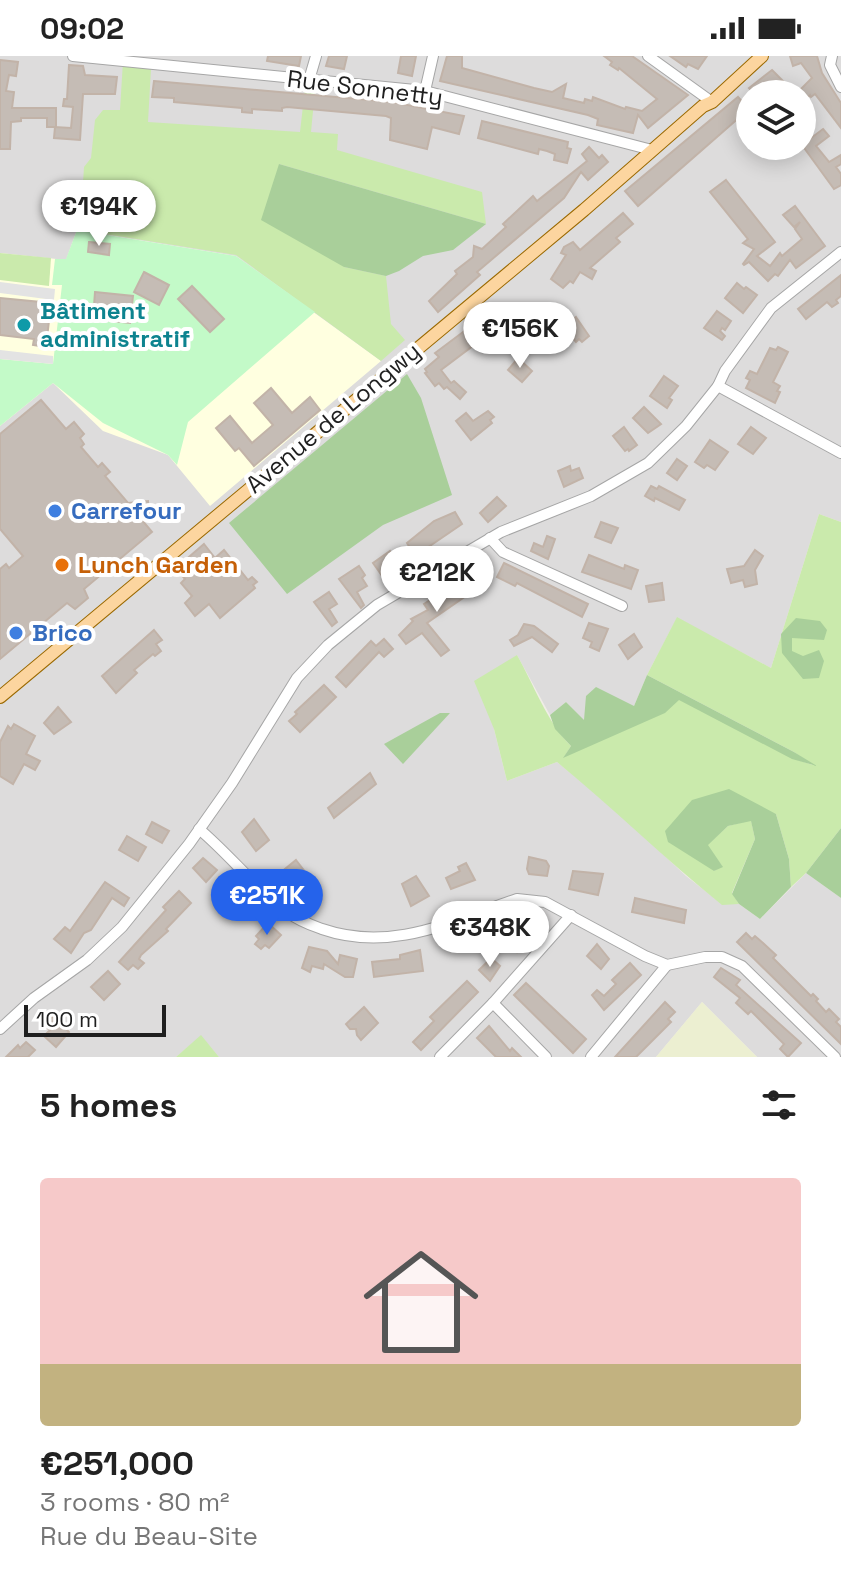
<!DOCTYPE html>
<meta charset="utf-8">
<style>
body{margin:0;font-family:"Space Grotesk",sans-serif;background:#f2f2f2;color:#222;height:100vh;display:flex;flex-direction:column;font-size:30px;white-space:nowrap}
*{box-sizing:border-box;margin:0}
p{font-size:26px;color:#767676}
.icon{flex:none;width:44px;height:44px;fill:none;stroke:currentColor;stroke-width:2;stroke-linecap:round;stroke-linejoin:round}
.map{position:relative;height:1001px;overflow:hidden}
.sheet{display:flex;flex-direction:column;background:#fff;flex:1}
.sheet>*{flex:none}
.buttons{position:absolute;left:736px;top:24px;display:grid;gap:16px}
.buttons a{display:grid;place-items:center;width:80px;height:80px;border-radius:50%;background:#fff;box-shadow:0 4px 20px #0003;font-size:40px}
.scale{position:absolute;left:24px;bottom:20px;width:142px;box-sizing:border-box;padding-left:8px;border:4px solid #1f1f1f;border-top:0;font-size:22px;line-height:28px;white-space:nowrap;color:#1f1f1f;-webkit-text-stroke:6px #fff;paint-order:stroke}
.price{position:absolute;translate:-50% -68px;padding:0 18px;border-radius:28px;background:#fff;color:#222;font-size:26px;line-height:52px;filter:drop-shadow(0 2px 4px #0008)}
.price::after{content:'';position:absolute;left:50%;top:48px;width:24px;height:18px;margin-left:-12px;background:inherit;clip-path:polygon(0 0,100% 0,50% 100%)}
.price.on{background:#2563eb;color:#fff}
ul{padding:0;list-style:none}
li{display:grid;align-content:center;gap:16px;height:424px;padding:0 40px}
li+li{border-top:2px solid #e0e0e0}
li span{display:grid;place-items:center;height:248px;border-radius:8px;color:#555}
li>.icon{margin-inline-start:auto}
span .icon{width:144px;height:144px;fill:#fffc;stroke-width:1}
li b{font-size:34px}
h2{display:flex;justify-content:space-between;align-items:center;height:96px;padding:0 40px;font-size:34px}
.status{display:flex;justify-content:space-between;align-items:center;height:56px;padding:0 40px;background:#fff;direction:ltr}
.status svg{height:22px;fill:currentColor}
.map>svg:first-child{display:block}
</style>
<div class="status"><b>09:02</b><svg viewBox="0 0 49 12"><path d="M0 12V9h3v3zM5 12V6h3v6zM10 12V3h3v9zM15 12V0h3v12zM26 1h20v11H26zM47 4h2v5h-2z"/></svg></div>
<div class="map">
<svg width="841" height="1001" viewBox="0 0 841 1001">
<rect width="100%" height="100%" fill="#f0ede6"/>
<!-- residential -->
<path fill="#dddcdc" fill-rule="evenodd" d="M0,0H841V466L819,458L771,612L677,562L647,619L634,650L584,665L566,646L550,659L517,599L494,673L507,725L557,706L615,753L686,820L722,848H739L760,863L806,817L841,842V1001H757L702,946L656,1001H219L201,980L176,1001H0ZM750,38H802V90H750Z"/>
<!-- education -->
<polygon fill="#ffffe0" points="77,174 236,200 381,305 210,450 168,399 103,375 53,327 0,370 0,197 66,204"/>
<!-- farmland -->
<polygon fill="#ecefd1" points="702,946 757,1001 656,1001"/>
<!-- grass -->
<g fill="#caeaac">
<polygon points="123,5 151,13 148,66 300,76 305,32 315,34 311,76 338,78 337,94 482,136 486,168 279,108 344,211 386,220 391,268 405,284 381,305 236,199 80,174 84,111 91,102 95,64 103,54 120,54"/>
<polygon points="0,197 51,202 49,230 0,224"/>
<path d="M819,458L841,466V772L806,817L791,831L789,803L776,758L692,744L714,815L722,810L707,789L728,770L751,764L755,783L732,837L739,848L722,849C665,803 613,752 557,706L507,725L494,673L474,625L517,599C534,629 547,666 571,690L564,701L679,643L792,702L813,709L794,696L647,619L677,561L771,612Z"/>
<polygon points="201,979 219,1001 176,1001"/>
</g>
<!-- forest -->
<g fill="#a9cf9a">
<polygon points="279,108 486,168 453,194 423,200 399,215 386,220 344,211 261,164"/>
<polygon points="407,318 421,342 452,439 383,469 287,538 229,467"/>
<polygon points="796,562 820,565 827,574 824,584 792,582 792,595 803,600 819,594 824,605 819,622 803,623 782,597 781,578"/>
<polygon points="647,619 794,696 817,710 792,703 679,644 665,657 563,702 571,690 555,673 550,659 566,646 584,664 586,640 596,631 634,650"/>
<polygon points="440,657 450,657 403,708 384,688"/>
<polygon points="729,733 776,758 789,803 791,831 760,863 739,848 732,838 755,783 751,765 728,770 708,789 723,811 714,815 668,786 665,775 692,744"/>
<polygon points="841,772 841,842 806,817"/>
</g>
<!-- park -->
<polygon fill="#c3fac8" points="77,174 236,200 315,256 188,366 177,409 168,399 103,367 53,327 0,370 0,303 53,308 62,229 52,229 55,203 66,203"/>
<!-- parking -->
<g fill="#e3e3e3">
<polygon points="0,226 55,233 54,244 0,237"/>
<polygon points="0,294 53,300 53,308 0,303"/>
</g>
<!-- building -->
<g fill="#c5bcb5" stroke="#c2b3a8" stroke-width="2">
<polygon points="268,0 301,0 299,10 267,5"/>
<polygon points="329,0 347,0 344,13 326,10"/>
<polygon points="401,0 416,0 412,20 398,17"/>
<polygon points="447,0 462,0 462,12 534,32 552,36 566,28 563,42 584,47 585,43 592,45 593,41 625,53 626,51 642,55 657,43 619,12 618,14 610,9 612,6 604,0 632,0 688,39 648,72 638,59 633,77 597,69 598,63 588,59 440,25"/>
<polygon points="670,0 707,0 698,13 688,8 686,11"/>
<polygon points="790,0 817,0 822,17 841,47 841,72 815,38 811,41 810,39 805,45 802,38 797,37 812,22 801,7 793,10"/>
<polygon points="0,4 18,6 16,20 9,19 6,35 14,36 12,52 56,52 56,71 47,71 47,62 21,62 21,65 11,66 10,93 0,93"/>
<polygon points="69,9 83,10 85,19 117,21 115,38 83,38 80,84 54,82 55,71 71,72 73,51 63,50 64,43 67,43"/>
<polygon points="772,14 784,26 777,33 782,38 755,38 749,32"/>
<polygon points="154,25 392,46 464,60 459,78 432,71 427,93 390,84 391,62 386,60 287,51 282,52 282,55 252,53 252,57 242,56 242,52 174,46 174,42 152,41"/>
<polygon points="738,41 749,53 638,150 625,135"/>
<polygon points="482,65 568,86 567,92 571,93 567,107 554,104 555,98 547,95 539,93 538,98 478,82"/>
<polygon points="823,73 829,80 816,90 829,106 841,99 841,108 836,111 841,118 841,129 834,133 802,89"/>
<polygon points="589,91 599,102 602,99 608,106 588,124 581,116 564,142 477,216 480,219 438,256 429,245 457,218 455,215 473,201 474,190 482,193 506,171 503,168 533,140 537,145 587,105 582,98"/>
<polygon points="726,124 775,186 757,200 770,210 780,197 782,200 802,183 795,173 800,166 794,171 783,159 795,150 825,190 796,212 790,204 778,220 775,218 768,225 749,206 744,209 743,208 754,193 743,187 748,183 710,136"/>
<polygon points="623,157 633,168 616,182 620,186 590,212 596,215 592,223 580,216 573,227 570,225 563,232 551,223 566,199 561,197 564,191 573,186 580,194"/>
<polygon points="89,186 110,188 109,199 88,196"/>
<polygon points="144,216 169,229 159,249 134,236"/>
<polygon points="841,219 841,240 836,244 838,247 832,251 827,246 806,263 798,253"/>
<polygon points="737,227 744,233 746,231 757,239 743,257 725,242"/>
<polygon points="192,230 224,263 210,276 178,243"/>
<polygon points="95,236 133,240 130,267 93,263"/>
<polygon points="0,242 51,247 46,291 33,289 34,283 0,279"/>
<polygon points="717,255 731,265 725,274 722,272 720,275 725,280 722,284 704,272"/>
<polygon points="576,261 589,280 582,286 579,283 576,286 565,273 565,270"/>
<polygon points="509,269 523,282 510,294 497,279"/>
<polygon points="467,273 478,286 441,314 451,327 454,325 466,336 460,343 447,331 444,333 439,327 435,330 425,317 427,316 425,313 439,301 435,297"/>
<polygon points="778,291 788,296 773,326 780,330 777,335 780,336 775,347 746,332 750,324 746,322 750,315 757,318 770,292 776,294"/>
<polygon points="518,302 532,315 522,326 508,314"/>
<polygon points="664,320 678,330 669,342 672,344 667,352 650,340"/>
<polygon points="271,332 292,357 310,341 320,354 254,410 239,392 235,395 216,372 230,360 252,387 273,369 254,347"/>
<polygon points="41,344 66,373 74,366 84,378 80,382 84,388 81,391 98,411 102,407 110,416 105,420 128,447 148,445 149,457 141,463 152,476 84,533 88,542 75,553 67,547 0,603 0,513 6,508 9,512 23,500 0,473 0,378"/>
<polygon points="644,351 661,368 648,377 633,362"/>
<polygon points="488,355 494,361 490,364 492,367 471,384 456,365 466,357 473,365"/>
<polygon points="624,371 637,389 629,395 628,393 625,395 613,380"/>
<polygon points="751,371 766,382 753,398 738,388"/>
<polygon points="710,384 728,396 715,414 707,409 704,412 695,406"/>
<polygon points="677,403 687,410 677,424 667,417"/>
<polygon points="570,410 571,415 579,412 583,422 564,431 558,415"/>
<polygon points="651,430 657,433 659,430 685,444 679,454 655,442 654,445 645,440"/>
<polygon points="497,441 506,450 488,466 480,457"/>
<polygon points="455,456 462,468 415,500 407,487 434,465"/>
<polygon points="601,466 618,472 611,487 595,481"/>
<polygon points="547,480 555,483 548,503 531,495 534,487 543,491"/>
<polygon points="204,488 215,502 224,494 248,524 252,521 257,526 253,529 255,532 220,562 209,548 195,560 185,547 192,540 181,527 185,523 176,512"/>
<polygon points="755,494 763,500 755,514 757,528 745,531 743,524 731,527 727,513 744,510"/>
<polygon points="390,495 399,509 383,521 373,507"/>
<polygon points="589,499 624,513 625,509 638,514 631,533 582,516"/>
<polygon points="504,507 588,548 582,561 517,527 515,530 497,521"/>
<polygon points="359,510 365,519 362,522 367,530 357,536 364,549 361,552 339,523"/>
<polygon points="467,521 476,533 427,567 449,594 441,600 422,577 406,588 399,579 413,565 411,563 428,554 424,548 433,542 431,539 440,534 441,537"/>
<polygon points="662,527 664,544 649,546 646,530"/>
<polygon points="329,536 337,548 329,553 337,566 332,570 314,546"/>
<polygon points="589,567 608,573 599,595 590,591 592,586 583,582"/>
<polygon points="524,568 534,570 558,588 552,596 532,581 514,590 510,584 518,579"/>
<polygon points="154,574 162,584 156,588 161,595 155,600 153,598 134,614 137,617 116,637 102,620"/>
<polygon points="634,578 642,591 628,603 619,589"/>
<polygon points="384,583 393,593 384,601 379,596 346,631 336,621 371,585 376,590"/>
<polygon points="324,629 336,641 300,676 289,665 297,658 295,656"/>
<polygon points="58,651 71,666 54,678 44,667"/>
<polygon points="14,668 35,680 26,698 40,705 35,714 24,708 13,728 0,720 0,686 8,670 11,673"/>
<polygon points="370,717 376,728 334,762 328,752"/>
<polygon points="254,763 269,784 256,795 242,776"/>
<polygon points="152,766 169,775 162,787 146,778"/>
<polygon points="127,780 146,791 138,805 119,794"/>
<polygon points="529,801 546,805 549,810 547,820 529,818 527,813"/>
<polygon points="203,802 217,814 206,826 193,812"/>
<polygon points="296,804 306,817 295,826 285,813"/>
<polygon points="466,807 475,824 451,833 446,822 460,815 458,811"/>
<polygon points="573,815 603,818 598,839 569,833"/>
<polygon points="416,820 429,840 411,850 402,828"/>
<polygon points="105,826 129,842 124,850 112,842 91,874 84,877 71,897 54,883 65,871 70,875"/>
<polygon points="179,835 191,847 166,873 168,875 141,899 139,903 144,907 138,913 133,909 128,914 119,906 166,854 163,851"/>
<polygon points="239,835 256,850 244,863 227,848"/>
<polygon points="635,842 686,854 684,867 632,856"/>
<polygon points="268,867 281,879 269,892 265,889 261,893 255,888 259,883 256,880"/>
<polygon points="517,871 529,882 517,896 505,885"/>
<polygon points="746,877 752,883 755,880 763,887 776,899 773,902 811,940 813,938 818,943 816,945 826,956 829,953 839,963 836,966 841,971 841,988 737,886"/>
<polygon points="597,888 609,903 601,913 587,900"/>
<polygon points="309,891 327,895 338,908 340,899 357,903 353,921 345,921 324,908 323,913 312,910 310,916 302,912"/>
<polygon points="420,894 423,915 374,921 372,906 400,903 400,899"/>
<polygon points="491,902 500,910 490,925 479,914"/>
<polygon points="630,907 641,919 604,954 592,939 597,934 604,940 616,928 612,924"/>
<polygon points="721,912 740,924 736,929 801,987 788,1001 780,993 784,988 751,955 748,958 736,947 740,942 714,921"/>
<polygon points="108,915 120,928 104,944 91,931"/>
<polygon points="467,925 478,936 421,994 413,986 434,965 430,961"/>
<polygon points="526,927 586,983 573,997 514,939"/>
<polygon points="665,946 675,956 668,963 671,966 636,1001 615,1001"/>
<polygon points="364,951 378,967 361,984 357,979 356,973 350,973 346,968"/>
<polygon points="53,960 69,976 56,991 44,980 50,974 44,969"/>
<polygon points="489,970 510,995 512,992 521,1001 496,1001 477,982"/>
<polygon points="26,986 35,994 28,1001 6,1001 18,989 20,992"/>
</g>
<g fill="none" stroke-linecap="round" stroke-linejoin="round">
<defs>
<g id="minor">
<polyline points="73,0 425,35 652,94"/>
<polyline points="648,0 712,46"/>
<polyline points="832,0 830,9 841,31"/>
<polyline points="309,24 316,0"/>
<polyline points="425,35 433,0"/>
<polyline points="718,330 841,397"/>
<polyline points="490,482 503,496 622,550"/>
<path d="M199,773C230,799 256,833 289,857C299,865 311,869 322,873C392,897 452,865 517,843L545,846L645,900L667,909L705,901H722L742,910L835,1001"/>
<polyline points="493,947 546,1001"/>
<polyline points="0,973 34,942 87,904 122,871 189,788 232,727 297,622 328,589 377,549 501,476 591,440 648,407 686,370 718,330 725,315 771,252 841,196"/>
<polyline points="440,1001 493,947 571,859"/>
<polyline points="591,1001 667,909"/>
</g>
<polyline id="major" points="0,641 584,154 703,50 712,46 762,0"/>
</defs>
<!-- minor casing -->
<use href="#minor" stroke="#a6a6a6" stroke-width="12"/>
<!-- major casing -->
<use href="#major" stroke="#9b6900" stroke-width="14"/>
<!-- minor -->
<use href="#minor" stroke="#fff" stroke-width="10"/>
<!-- major -->
<use href="#major" stroke="#fcd59f" stroke-width="12"/>
</g>
<!-- markers -->
<circle fill="#0f9aa8" stroke="#fff" stroke-width="3" cx="24" cy="269" r="8"/>
<g fill="#3f7fe0" stroke="#fff" stroke-width="3">
<circle cx="55" cy="455" r="8"/>
<circle cx="16" cy="577" r="8"/>
</g>
<circle fill="#e8710a" stroke="#fff" stroke-width="3" cx="62" cy="509" r="8"/>
<g text-anchor="middle" stroke-width="8" stroke-linejoin="round" paint-order="stroke">
<!-- street labels -->
<g font-size="24" fill="#1f1f1f" stroke="#fff">
<text transform="translate(365 32) rotate(7)" y="8">Rue Sonnetty</text>
<text transform="translate(333 362) rotate(-40)" y="8">Avenue de Longwy</text>
</g>
<!-- culture labels -->
<g font-size="24" font-weight="bold" fill="#0d838f" stroke="#fff" text-anchor="start">
<text x="40" y="263">Bâtiment<tspan x="40" dy="28">administratif</tspan></text>
</g>
<!-- shop labels -->
<g font-size="24" font-weight="bold" fill="#366cbe" stroke="#fff" text-anchor="start">
<text x="71" y="463">Carrefour</text>
<text x="32" y="585">Brico</text>
</g>
<!-- food labels -->
<g font-size="24" font-weight="bold" fill="#c56008" stroke="#fff" text-anchor="start">
<text x="78" y="517">Lunch Garden</text>
</g>
</g>
</svg>
<div class="buttons">
<a><svg class="icon" aria-label="layers" viewBox="0 0 24 24"><path d="M12 4l9 5-9 5-9-5zM3 14l9 5 9-5"/></svg></a>
</div>
<div class="scale">100 m</div>
<b class="price" style="left:99px;top:192px">€194K</b>
<b class="price" style="left:520px;top:314px">€156K</b>
<b class="price" style="left:437px;top:558px">€212K</b>
<b class="price on" style="left:267px;top:881px">€251K</b>
<b class="price" style="left:490px;top:913px">€348K</b>
</div>
<section class="sheet">
<h2>5 homes<svg class="icon" aria-label="filters" viewBox="0 0 24 24"><path d="M4 7h16M4 17h16"/><circle cx="9" cy="7" r="2"/><circle cx="15" cy="17" r="2"/></svg></h2>
<ul>
<li><span style="background:linear-gradient(#f6c9c9 75%,#c2b280 0)"><svg class="icon" aria-label="home" viewBox="0 0 24 24"><path d="M3 11l9-7 9 7M6 9v11h12V9"/></svg></span><div><b>€251,000</b><p>3 rooms · 80 m²</p><p>Rue du Beau-Site</p></div></li>
</ul>
</section>
